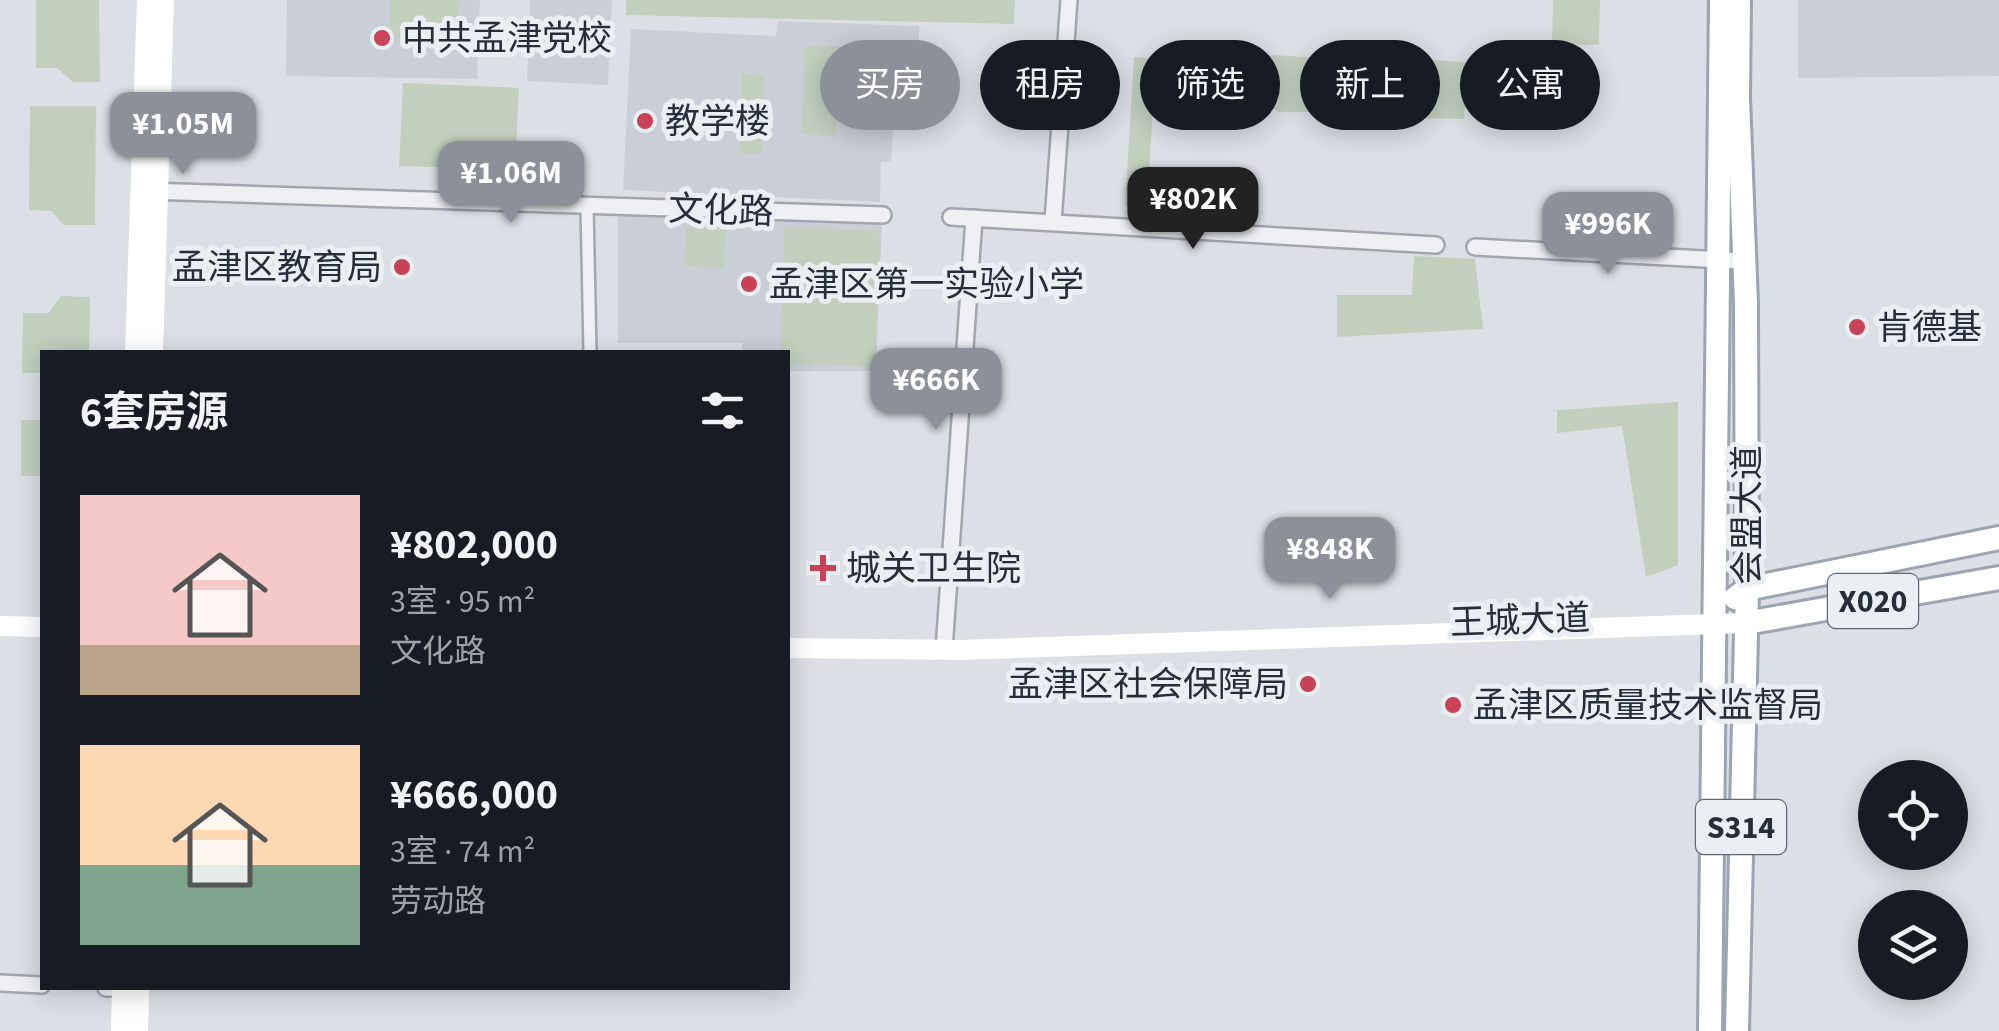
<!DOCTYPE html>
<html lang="zh">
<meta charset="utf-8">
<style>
body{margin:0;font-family:"Source Sans 3","Noto Sans SC",sans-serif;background:#242831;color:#f1f3f6;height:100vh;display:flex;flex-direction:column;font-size:38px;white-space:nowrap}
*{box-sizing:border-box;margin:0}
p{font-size:32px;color:#9ea1a6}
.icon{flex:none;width:55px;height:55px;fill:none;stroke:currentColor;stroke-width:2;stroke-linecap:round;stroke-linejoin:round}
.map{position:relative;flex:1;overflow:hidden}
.panel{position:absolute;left:40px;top:350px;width:750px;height:640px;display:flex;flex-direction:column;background:#171b24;border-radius:0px;box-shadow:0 5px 25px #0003}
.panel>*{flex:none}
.banner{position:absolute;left:820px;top:40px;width:950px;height:90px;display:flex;gap:20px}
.tools{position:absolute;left:1858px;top:760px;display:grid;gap:20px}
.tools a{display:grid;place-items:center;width:110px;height:110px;border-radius:50%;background:#171b24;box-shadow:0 5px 25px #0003;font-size:50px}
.price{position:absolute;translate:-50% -85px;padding:0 22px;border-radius:20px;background:#8c9099;color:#fff;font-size:32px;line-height:65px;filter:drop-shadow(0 2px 5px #0008)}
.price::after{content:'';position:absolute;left:50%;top:60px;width:30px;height:22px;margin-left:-15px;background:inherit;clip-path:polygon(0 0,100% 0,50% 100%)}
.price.on{background:#222;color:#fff}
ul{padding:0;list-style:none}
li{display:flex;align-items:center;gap:30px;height:250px;padding:0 40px}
li span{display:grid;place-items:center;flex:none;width:280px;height:200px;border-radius:0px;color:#555}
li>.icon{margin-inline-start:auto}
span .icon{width:120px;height:120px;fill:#fffc;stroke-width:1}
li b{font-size:42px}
h2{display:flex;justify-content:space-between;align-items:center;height:120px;padding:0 40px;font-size:42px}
.pill{padding:0 35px;border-radius:45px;background:#171b24;box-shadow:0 5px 25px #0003;font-size:35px;line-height:90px}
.pill.on{background:#8c9099;color:#fff}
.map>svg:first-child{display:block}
</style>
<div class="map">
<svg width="1999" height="1031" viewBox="0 0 1999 1031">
<rect width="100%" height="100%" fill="#dce0e6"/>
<!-- built -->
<g fill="#cacfd7">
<polygon points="287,0 480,0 477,79 286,76"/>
<polygon points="530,0 612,0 608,85 527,81"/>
<polygon points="1798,0 1999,0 1999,76 1798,78"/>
<polygon points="778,21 919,26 919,49 898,50 891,162 881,162 880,202 623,190 631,29 776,36"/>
<polygon points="618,212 882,224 876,371 788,371 788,352 742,352 742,343 618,343"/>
</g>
<!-- green -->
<g fill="#c2cfbd">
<polygon points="36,0 99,0 100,82 73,82 57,68 36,68"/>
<polygon points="391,0 459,0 458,41 390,39"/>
<polygon points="626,0 1015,0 1014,24 626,15"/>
<polygon points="1553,0 1600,0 1599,45 1552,44"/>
<polygon points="805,46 840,47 836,136 801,134"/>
<polygon points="1268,55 1309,57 1308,112 1278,112 1267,102"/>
<polygon points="1134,57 1156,58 1147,207 1125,205"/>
<polygon points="1409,59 1468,62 1464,119 1406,118"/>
<polygon points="742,74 764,75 761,154 740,153"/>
<polygon points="403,83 519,88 515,170 399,166"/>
<polygon points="30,106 96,106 95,225 63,225 52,211 29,210"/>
<polygon points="784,227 880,231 875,367 788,364 788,352 780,352"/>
<polygon points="686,228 726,230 724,268 684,266"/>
<polygon points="1414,256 1475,259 1483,329 1337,337 1337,295 1412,295"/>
<polygon points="61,296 90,297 89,352 42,352 42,373 22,373 23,313 49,313"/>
<polygon points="1678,402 1678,565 1646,577 1622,426 1557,433 1557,410"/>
<rect x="21" y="420" width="21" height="56"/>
</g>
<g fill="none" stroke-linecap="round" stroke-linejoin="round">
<defs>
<polyline id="pedestrian" points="587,206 590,352"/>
<g id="minor">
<polyline points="149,191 883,215"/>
<polyline points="951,217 1436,245"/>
<polyline points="1053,221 1069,0"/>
<polyline points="1475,247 1743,261"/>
<polyline points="944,650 974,218"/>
<polyline points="0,983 42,985"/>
<polyline points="106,988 122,988"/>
</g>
<g id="primary">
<polyline points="1735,598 1747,589 1999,538"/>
<polyline points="1746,623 1999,578"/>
<polyline points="1710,1031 1721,0"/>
<polyline points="1737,1031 1747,589 1746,304 1738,97 1739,0"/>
</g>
</defs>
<!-- pedestrian casing -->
<use href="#pedestrian" stroke="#a2a7af" stroke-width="16"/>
<!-- minor casing -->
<use href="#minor" stroke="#a2a7af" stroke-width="20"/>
<!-- primary casing -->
<use href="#primary" stroke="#9ba4b1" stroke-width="28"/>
<!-- pedestrian -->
<use href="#pedestrian" stroke="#eef0f4" stroke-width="11"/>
<!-- minor -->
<use href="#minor" stroke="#eef0f4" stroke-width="15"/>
<!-- secondary -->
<g stroke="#fff" stroke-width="20">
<polyline points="135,352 147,0"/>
<polyline points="153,352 164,0"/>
<polyline points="0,626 42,627"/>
<polyline points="788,648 960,650 1746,623"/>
<polyline points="121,1031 122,988"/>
<polyline points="138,1031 139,988"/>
</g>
<!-- primary -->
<use href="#primary" stroke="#fff" stroke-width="22"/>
</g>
<!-- markers -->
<g fill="#c94256" stroke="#ebeef3" stroke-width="4">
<circle cx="382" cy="38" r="10"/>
<circle cx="645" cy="121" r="10"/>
<circle cx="402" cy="267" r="10"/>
<circle cx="749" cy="284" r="10"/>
<circle cx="1857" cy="327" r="10"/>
<path d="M818 553h10v10h10v10h-10v10h-10v-10h-10v-10h10z"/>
<circle cx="1308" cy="684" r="10"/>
<circle cx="1453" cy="705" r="10"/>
</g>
<g text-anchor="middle" stroke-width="10" stroke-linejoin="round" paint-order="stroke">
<!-- shield labels -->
<g fill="#ebeef3" stroke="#616872" stroke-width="2.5">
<rect x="1828" y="574" width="90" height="54" rx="8"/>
<rect x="1696" y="800" width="90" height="54" rx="8"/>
</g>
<g font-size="32" font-weight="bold" fill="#262e3b">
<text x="1873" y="612">X020</text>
<text x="1741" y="838">S314</text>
</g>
<!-- poi labels -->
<g font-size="35" fill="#262e3b" stroke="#ebeef3" text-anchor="start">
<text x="402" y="50">中共孟津党校</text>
<text x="665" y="133">教学楼</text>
<text x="382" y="279" text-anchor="end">孟津区教育局</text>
<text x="769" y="296">孟津区第一实验小学</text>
<text x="1877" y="339">肯德基</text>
<text x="846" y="580">城关卫生院</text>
<text x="1288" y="696" text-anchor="end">孟津区社会保障局</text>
<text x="1473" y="717">孟津区质量技术监督局</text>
</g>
<!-- street labels -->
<g font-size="35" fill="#262e3b" stroke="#ebeef3">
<text transform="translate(721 210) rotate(2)" y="12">文化路</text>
<text transform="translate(1747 515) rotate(-90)" y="12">会盟大道</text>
<text transform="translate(1520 620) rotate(-2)" y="12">王城大道</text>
</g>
</g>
</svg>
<div class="tools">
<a><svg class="icon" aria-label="locate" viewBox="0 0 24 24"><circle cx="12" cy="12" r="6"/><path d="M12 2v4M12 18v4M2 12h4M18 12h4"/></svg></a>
<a><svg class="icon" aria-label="layers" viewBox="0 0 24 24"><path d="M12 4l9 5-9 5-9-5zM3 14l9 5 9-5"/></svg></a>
</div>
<b class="price" style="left:183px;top:177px">¥1.05M</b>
<b class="price" style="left:511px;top:226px">¥1.06M</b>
<b class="price on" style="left:1193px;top:252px">¥802K</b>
<b class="price" style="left:1608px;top:277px">¥996K</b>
<b class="price" style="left:936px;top:433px">¥666K</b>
<b class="price" style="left:1330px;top:602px">¥848K</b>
<div class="banner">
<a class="pill on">买房</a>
<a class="pill">租房</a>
<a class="pill">筛选</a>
<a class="pill">新上</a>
<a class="pill">公寓</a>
</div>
<section class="panel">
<h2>6套房源<svg class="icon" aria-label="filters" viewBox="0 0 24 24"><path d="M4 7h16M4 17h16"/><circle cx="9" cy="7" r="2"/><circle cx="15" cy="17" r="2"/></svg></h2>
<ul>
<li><span style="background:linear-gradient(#f6c9c9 75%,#b9a48a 0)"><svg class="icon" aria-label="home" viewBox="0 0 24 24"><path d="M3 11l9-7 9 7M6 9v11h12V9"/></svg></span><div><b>¥802,000</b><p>3室 · 95 m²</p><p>文化路</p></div></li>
<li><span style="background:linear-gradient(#ffd9b3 60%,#7fa58c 0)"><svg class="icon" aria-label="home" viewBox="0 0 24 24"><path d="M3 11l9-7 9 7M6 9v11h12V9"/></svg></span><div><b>¥666,000</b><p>3室 · 74 m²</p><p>劳动路</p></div></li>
</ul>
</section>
</div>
